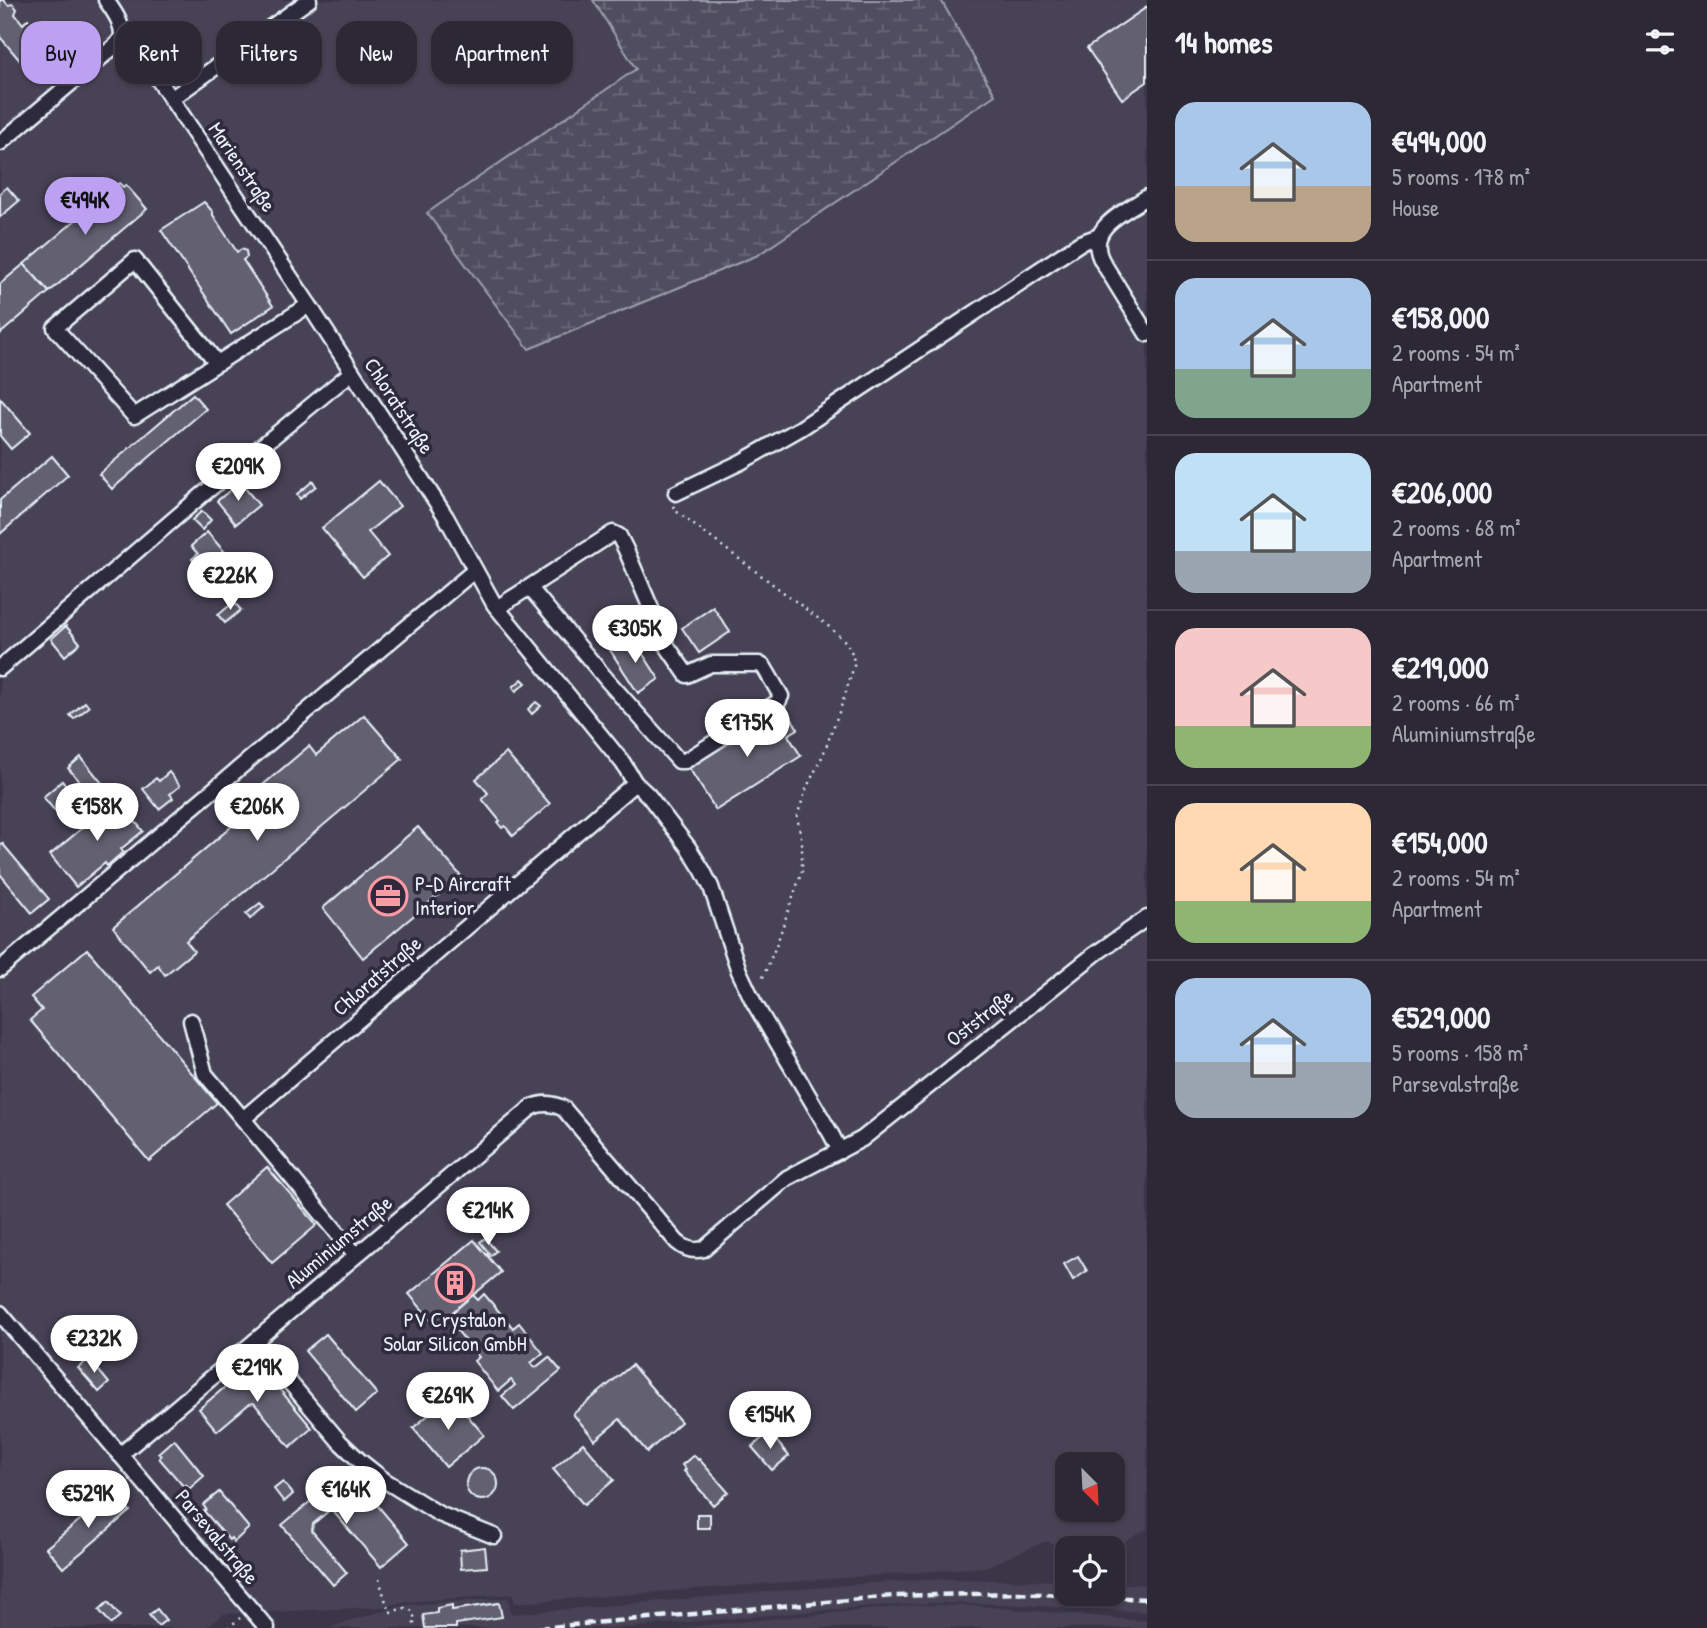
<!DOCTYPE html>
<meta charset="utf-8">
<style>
body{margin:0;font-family:"Patrick Hand",sans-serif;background:#383442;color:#f1f3f6;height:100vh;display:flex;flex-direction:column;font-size:26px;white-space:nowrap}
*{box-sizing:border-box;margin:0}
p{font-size:23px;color:#a6a6ad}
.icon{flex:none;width:38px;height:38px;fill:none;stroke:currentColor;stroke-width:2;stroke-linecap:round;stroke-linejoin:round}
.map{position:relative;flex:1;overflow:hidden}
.panel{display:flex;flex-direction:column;background:#2c2836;width:560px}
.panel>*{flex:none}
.top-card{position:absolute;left:21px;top:21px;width:665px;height:63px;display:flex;gap:14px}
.needle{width:46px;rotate:156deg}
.fabs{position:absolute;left:1055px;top:1452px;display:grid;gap:14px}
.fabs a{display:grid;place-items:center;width:70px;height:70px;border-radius:14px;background:#2c2836;box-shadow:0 2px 5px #0004,0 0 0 2px #484451;font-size:35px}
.price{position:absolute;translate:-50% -60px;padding:0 16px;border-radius:24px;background:#fff;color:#222;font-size:23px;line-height:46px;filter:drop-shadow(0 2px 4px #0008)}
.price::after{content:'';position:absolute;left:50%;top:42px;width:21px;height:16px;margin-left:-10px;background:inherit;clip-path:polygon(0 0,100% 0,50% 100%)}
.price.selected{background:#bca0f2;color:#111}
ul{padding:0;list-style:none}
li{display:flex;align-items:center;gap:21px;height:175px;padding:0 28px}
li+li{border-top:2px solid #484451}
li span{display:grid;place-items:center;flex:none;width:196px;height:140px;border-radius:21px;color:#555}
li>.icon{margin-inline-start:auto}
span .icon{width:84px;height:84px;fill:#fffc;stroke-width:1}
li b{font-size:30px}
h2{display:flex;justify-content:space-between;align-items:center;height:84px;padding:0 28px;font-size:30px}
.pill{padding:0 24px;border-radius:21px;background:#2c2836;box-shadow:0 2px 5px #0004,0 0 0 2px #484451;font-size:24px;line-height:63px}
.pill.selected{background:#bca0f2;color:#111}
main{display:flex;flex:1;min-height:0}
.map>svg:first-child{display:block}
</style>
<main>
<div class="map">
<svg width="1147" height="1628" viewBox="0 0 1147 1628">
<defs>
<pattern id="wetland-marsh" width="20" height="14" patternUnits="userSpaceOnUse" patternTransform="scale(1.75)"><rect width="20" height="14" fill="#504e5f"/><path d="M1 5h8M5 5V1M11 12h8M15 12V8" fill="none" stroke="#696877"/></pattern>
</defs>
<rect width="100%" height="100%" fill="#3a3648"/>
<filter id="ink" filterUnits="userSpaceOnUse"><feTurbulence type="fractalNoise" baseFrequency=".0143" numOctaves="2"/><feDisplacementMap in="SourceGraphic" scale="14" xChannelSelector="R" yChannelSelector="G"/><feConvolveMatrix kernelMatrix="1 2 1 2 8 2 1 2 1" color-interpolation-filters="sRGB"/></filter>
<g filter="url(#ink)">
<!-- built -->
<g fill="#464354" fill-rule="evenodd">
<path d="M0,0H1147V1529L1112,1549H1068L1067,1555L1047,1541L985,1567L515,1603L513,1594L404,1602L381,1607L224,1614L206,1628H0ZM1068,1465H1113V1510H1068Z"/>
<polygon points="943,1579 1067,1581 1068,1594 1113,1594 1113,1583 1147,1585 1147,1612 1004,1604 933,1603 872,1606 622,1628 331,1628 351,1620 406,1605 508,1598 511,1614 870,1583"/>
<polygon points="918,1605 978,1606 1147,1621 1147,1628 676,1628"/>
</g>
<!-- wetland -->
<polygon fill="url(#wetland-marsh)" stroke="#9ca0ac" stroke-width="2" points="593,0 941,0 995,95 758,255 529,349 427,213 636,69"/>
<!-- building -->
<g fill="#636171" stroke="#e8f1f8" stroke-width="2">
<polygon points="0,0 4,0 8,5 13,4 17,9 15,14 23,24 28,19 44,39 39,43 48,53 28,70 0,37"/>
<polygon points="1147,7 1147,82 1122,99 1087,48"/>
<polygon points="119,183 123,187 126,185 147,209 49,292 24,264"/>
<polygon points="7,187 19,201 0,217 0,193"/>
<polygon points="204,202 213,212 213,215 237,252 242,249 246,251 247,257 243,260 273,306 231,334 161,230"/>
<polygon points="24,264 49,292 0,334 0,284"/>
<polygon points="193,394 206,409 112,489 99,474"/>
<polygon points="0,398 30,433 11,449 0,436"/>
<polygon points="52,456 68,475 0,534 0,500"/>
<polygon points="313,481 316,486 300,499 297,494"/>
<polygon points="379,481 400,506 368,532 388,556 363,577 322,528"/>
<polygon points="240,482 259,505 236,524 217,501"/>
<polygon points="202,511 211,520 202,530 192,520"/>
<polygon points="207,532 229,557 212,571 206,563 199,568 192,559 198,554 191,546"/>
<polygon points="234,602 241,610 225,623 218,615"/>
<polygon points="713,607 730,632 699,653 682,628"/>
<polygon points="66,626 80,643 65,656 51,639"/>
<polygon points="632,637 659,679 638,693 610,650"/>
<polygon points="522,679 526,683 516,691 513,687"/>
<polygon points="85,702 89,707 74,719 70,715"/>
<polygon points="536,702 541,706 532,714 528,709"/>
<polygon points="784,707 798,729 788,735 801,756 716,810 689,768"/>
<polygon points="364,715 402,759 186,941 194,951 165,975 158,965 150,972 113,927 258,804 251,795 309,746 316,755"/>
<polygon points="506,753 550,804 513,836 505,826 502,828 498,823 500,821 482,799 488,793 476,779"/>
<polygon points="81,757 102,783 90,793 68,768"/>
<polygon points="169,772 180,786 170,794 173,798 159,809 143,789 156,778 159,781"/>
<polygon points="62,781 75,796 56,812 43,797"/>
<polygon points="117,799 143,831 121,849 123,852 107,866 105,863 76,887 50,855"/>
<polygon points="418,827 461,876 363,958 323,908"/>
<polygon points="2,843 49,899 32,913 0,874 0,845"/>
<polygon points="260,903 264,907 250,919 246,914"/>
<polygon points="87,949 217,1103 149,1161 30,1020 42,1010 31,997"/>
<polygon points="267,1167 317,1225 272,1263 223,1205"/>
<polygon points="485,1238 496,1251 489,1257 487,1254 489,1253 480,1242"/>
<polygon points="474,1240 501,1272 436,1326 409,1294"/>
<polygon points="1078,1256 1087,1271 1073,1280 1064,1264"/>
<polygon points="484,1294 513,1328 519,1323 543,1353 531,1363 535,1368 549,1357 561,1371 514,1410 502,1396 515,1385 511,1380 498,1391 474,1361 479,1357 451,1323 457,1317 453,1312 473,1295 478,1300"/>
<polygon points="326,1334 377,1394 356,1412 305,1351"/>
<polygon points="89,1359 109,1383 99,1392 78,1368"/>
<polygon points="256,1361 312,1428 290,1447 254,1403 249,1404 217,1431 199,1409"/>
<polygon points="632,1365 681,1422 647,1452 620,1419 595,1440 573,1414"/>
<polygon points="451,1396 484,1435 446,1467 413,1428"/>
<polygon points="769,1432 789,1456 772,1470 752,1447"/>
<polygon points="174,1439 204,1476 189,1489 186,1485 184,1487 159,1458 161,1456 158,1453"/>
<polygon points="583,1443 614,1480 584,1505 553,1469"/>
<polygon points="694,1455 698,1460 699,1459 728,1492 713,1505 684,1471 686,1470 682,1465"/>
<circle cx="482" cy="1484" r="16"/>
<polygon points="348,1470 409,1543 381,1567 331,1509 313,1524 312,1531 347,1573 333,1585 282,1525"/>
<polygon points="283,1482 293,1494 284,1502 274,1489"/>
<polygon points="114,1492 130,1511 63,1568 46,1548"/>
<polygon points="219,1492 249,1528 234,1542 231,1538 229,1540 204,1511 206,1509 203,1505"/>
<rect x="697" y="1514" width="13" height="14"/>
<polygon points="485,1547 487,1567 461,1569 460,1550"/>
<polygon points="108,1602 120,1616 111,1624 99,1610"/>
<polygon points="499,1603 502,1617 456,1624 456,1628 425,1628 423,1615 437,1613 437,1608 452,1605 452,1610"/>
<polygon points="157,1609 166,1620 158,1626 149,1615"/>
</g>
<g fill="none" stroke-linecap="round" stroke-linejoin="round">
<defs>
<g id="minor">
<path d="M106,0C114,12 123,23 122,38L144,58L309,305L446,517L494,604L623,763L635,783"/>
<polyline points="171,99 309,0"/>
<polyline points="0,143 116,45 122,38"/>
<path d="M1147,197C1125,212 1084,228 1102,261L1147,334"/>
<polyline points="217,363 135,260 55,328 134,416 309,305"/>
<polyline points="676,493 741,462 801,428 1080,243 1099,236"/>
<polyline points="497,608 613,533 619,536 626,550 667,646 687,675 711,664 759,664 764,667 781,696 778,702 685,761 679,761 607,680 530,588"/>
<polyline points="0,668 201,496 352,372"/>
<polyline points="0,969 475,570"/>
<polyline points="191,1021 205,1074 243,1119"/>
<polyline points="356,1255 243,1119 635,783 648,795 688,847 703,871 711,887 739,971 753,1001 831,1134 840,1151"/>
<polyline points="0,1313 267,1628"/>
<polyline points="255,1341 340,1442 360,1461 384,1480 439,1514 494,1536"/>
<path d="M120,1455L532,1107C543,1102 553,1103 564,1109L677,1242C685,1249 693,1252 704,1249L787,1178L862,1139L1095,954L1147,918"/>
</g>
</defs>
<!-- minor casing -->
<use href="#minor" stroke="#e8f1f8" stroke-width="19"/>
<!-- path -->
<g stroke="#e8f1f8" stroke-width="2.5" stroke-dasharray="2 5" stroke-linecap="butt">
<polyline points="673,506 676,511 686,519 827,625 846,642 853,655 854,666 842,704 823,755 807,787 797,816 802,842 802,871 776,946 761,982"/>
<polyline points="379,1579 388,1609 390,1612 405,1608 412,1611 414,1616 414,1626 412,1628"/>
<polyline points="228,1628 240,1618"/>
</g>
<!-- minor -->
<use href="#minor" stroke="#2f2a3d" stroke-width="14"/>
<!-- rail -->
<polyline stroke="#e8f1f8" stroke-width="4.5" stroke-dasharray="10 5" stroke-linecap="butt" points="538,1628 893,1596 1018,1593 1147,1599"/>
</g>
</g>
<!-- icons -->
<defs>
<symbol id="office-ring" viewBox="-11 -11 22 22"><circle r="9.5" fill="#2f2a3d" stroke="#ff9aa2" stroke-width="1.5"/><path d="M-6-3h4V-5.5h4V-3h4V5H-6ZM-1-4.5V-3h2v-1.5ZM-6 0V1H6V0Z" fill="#ff9aa2"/></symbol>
<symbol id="building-ring" viewBox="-11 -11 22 22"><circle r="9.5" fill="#2f2a3d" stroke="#ff9aa2" stroke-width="1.5"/><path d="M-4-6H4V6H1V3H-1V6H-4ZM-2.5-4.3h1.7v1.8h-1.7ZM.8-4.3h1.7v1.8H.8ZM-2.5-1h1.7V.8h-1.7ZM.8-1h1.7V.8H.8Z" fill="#ff9aa2"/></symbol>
</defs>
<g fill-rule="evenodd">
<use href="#office-ring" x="366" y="874" width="44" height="44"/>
<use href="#building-ring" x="433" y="1261" width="44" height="44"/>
</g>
<g text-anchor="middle" stroke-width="7" stroke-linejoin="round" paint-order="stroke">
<!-- street labels -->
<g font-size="21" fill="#e8f1f8" stroke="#2f2a3d">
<text transform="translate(242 167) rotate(56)" y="7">Marienstraße</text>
<text transform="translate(399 406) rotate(57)" y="7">Chloratstraße</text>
<text transform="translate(377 976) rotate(-41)" y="7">Chloratstraße</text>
<text transform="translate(980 1018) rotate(-38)" y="7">Oststraße</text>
<text transform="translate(339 1242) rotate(-40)" y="7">Aluminiumstraße</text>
<text transform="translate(217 1537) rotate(50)" y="7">Parsevalstraße</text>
</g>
<!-- poi labels -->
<g font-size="21" fill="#e8f1f8" stroke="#2f2a3d" text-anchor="start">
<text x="415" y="891">P-D Aircraft<tspan x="415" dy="24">Interior</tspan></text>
<text x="455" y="1327" text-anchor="middle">PV Crystalon<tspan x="455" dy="24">Solar Silicon GmbH</tspan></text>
</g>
</g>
</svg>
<div class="fabs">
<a><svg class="needle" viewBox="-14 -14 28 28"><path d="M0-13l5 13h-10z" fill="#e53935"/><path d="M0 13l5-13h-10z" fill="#a6a6ad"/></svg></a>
<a><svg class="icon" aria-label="locate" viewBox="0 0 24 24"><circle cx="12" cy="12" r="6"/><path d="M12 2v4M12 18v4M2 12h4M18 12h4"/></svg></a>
</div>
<b class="price selected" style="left:85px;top:237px">€494K</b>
<b class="price" style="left:238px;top:503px">€209K</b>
<b class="price" style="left:230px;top:612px">€226K</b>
<b class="price" style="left:635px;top:665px">€305K</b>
<b class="price" style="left:747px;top:759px">€175K</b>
<b class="price" style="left:97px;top:843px">€158K</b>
<b class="price" style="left:257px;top:843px">€206K</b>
<b class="price" style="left:488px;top:1247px">€214K</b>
<b class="price" style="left:94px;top:1375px">€232K</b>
<b class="price" style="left:257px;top:1404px">€219K</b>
<b class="price" style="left:448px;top:1432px">€269K</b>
<b class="price" style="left:770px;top:1451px">€154K</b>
<b class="price" style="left:346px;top:1526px">€164K</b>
<b class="price" style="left:88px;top:1530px">€529K</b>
<div class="top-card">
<a class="pill selected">Buy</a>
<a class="pill">Rent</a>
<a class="pill">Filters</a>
<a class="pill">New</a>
<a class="pill">Apartment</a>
</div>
</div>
<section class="panel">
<h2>14 homes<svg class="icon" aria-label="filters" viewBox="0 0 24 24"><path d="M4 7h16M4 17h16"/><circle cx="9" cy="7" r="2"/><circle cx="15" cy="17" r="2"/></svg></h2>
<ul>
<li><span style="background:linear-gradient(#a9c7e8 60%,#b9a48a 0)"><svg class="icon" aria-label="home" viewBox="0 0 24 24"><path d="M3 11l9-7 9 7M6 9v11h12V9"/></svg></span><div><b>€494,000</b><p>5 rooms · 178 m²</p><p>House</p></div></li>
<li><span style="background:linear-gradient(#a9c7e8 65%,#7fa58c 0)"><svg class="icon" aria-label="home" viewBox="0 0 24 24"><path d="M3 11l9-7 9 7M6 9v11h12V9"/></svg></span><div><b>€158,000</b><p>2 rooms · 54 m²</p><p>Apartment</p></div></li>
<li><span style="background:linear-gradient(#bfe0f5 70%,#9aa5b1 0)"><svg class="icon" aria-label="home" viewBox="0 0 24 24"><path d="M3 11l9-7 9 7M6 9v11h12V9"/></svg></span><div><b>€206,000</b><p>2 rooms · 68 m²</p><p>Apartment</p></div></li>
<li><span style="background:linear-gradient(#f6c9c9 70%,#8fb573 0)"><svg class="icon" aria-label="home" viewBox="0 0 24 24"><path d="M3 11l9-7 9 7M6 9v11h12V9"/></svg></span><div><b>€219,000</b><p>2 rooms · 66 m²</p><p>Aluminiumstraße</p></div></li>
<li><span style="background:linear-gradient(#ffd9b3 70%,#8fb573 0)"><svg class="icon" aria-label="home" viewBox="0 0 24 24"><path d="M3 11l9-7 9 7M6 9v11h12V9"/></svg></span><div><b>€154,000</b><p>2 rooms · 54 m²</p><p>Apartment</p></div></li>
<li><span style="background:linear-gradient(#a9c7e8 60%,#9aa5b1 0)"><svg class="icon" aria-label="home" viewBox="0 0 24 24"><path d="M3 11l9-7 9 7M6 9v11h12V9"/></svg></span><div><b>€529,000</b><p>5 rooms · 158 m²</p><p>Parsevalstraße</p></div></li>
</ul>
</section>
</main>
